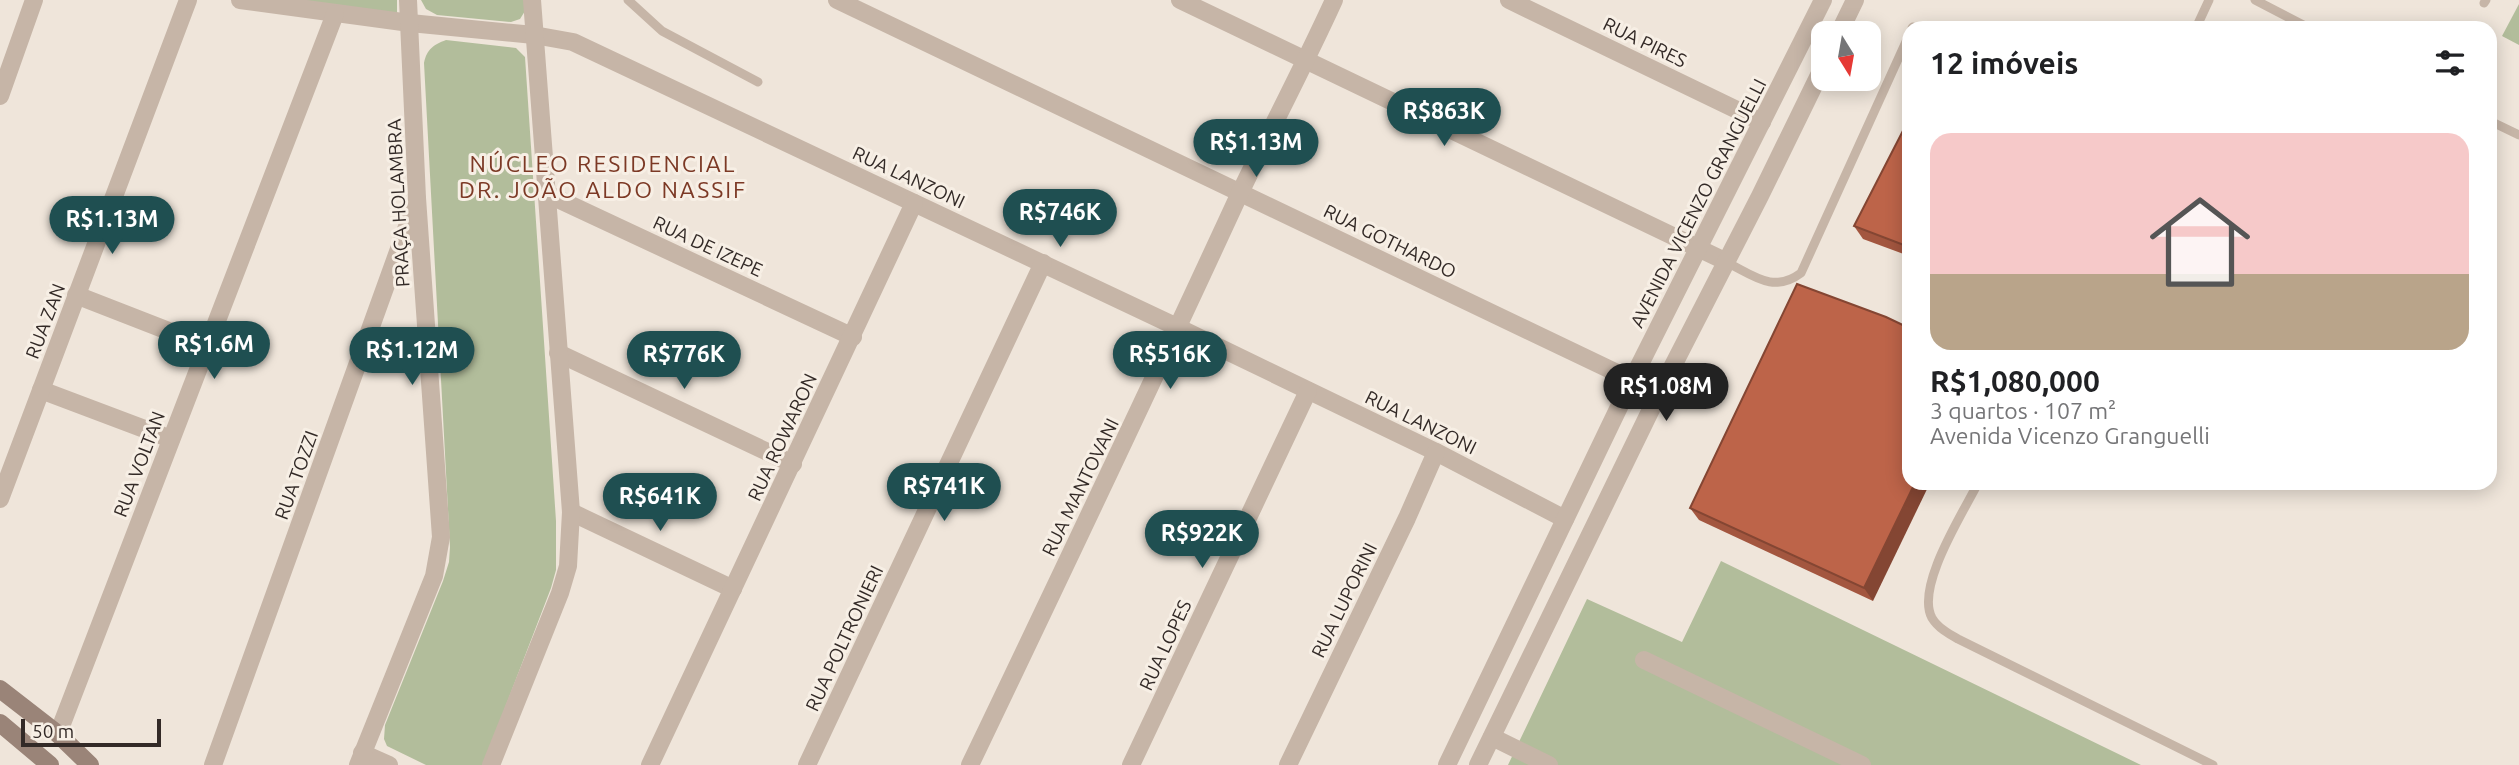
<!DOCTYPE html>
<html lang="pt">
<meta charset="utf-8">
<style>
body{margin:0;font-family:Ubuntu,sans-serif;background:#f2f2f2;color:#202124;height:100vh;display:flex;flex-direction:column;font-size:26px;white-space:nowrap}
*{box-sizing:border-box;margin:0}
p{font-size:23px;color:#757577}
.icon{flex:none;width:38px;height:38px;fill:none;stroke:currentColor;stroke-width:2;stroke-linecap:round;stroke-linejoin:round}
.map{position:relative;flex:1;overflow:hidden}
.side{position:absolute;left:1902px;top:21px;width:595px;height:469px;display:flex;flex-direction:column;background:#fff;border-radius:21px;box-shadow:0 4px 18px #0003}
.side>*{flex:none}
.needle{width:46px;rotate:169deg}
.tools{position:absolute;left:1811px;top:21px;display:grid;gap:14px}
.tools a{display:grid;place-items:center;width:70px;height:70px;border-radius:14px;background:#fff;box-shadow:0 4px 18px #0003;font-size:35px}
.scale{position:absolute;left:21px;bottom:18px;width:140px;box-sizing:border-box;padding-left:7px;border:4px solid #332a27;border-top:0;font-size:19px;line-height:24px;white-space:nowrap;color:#332a27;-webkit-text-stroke:5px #f7efe5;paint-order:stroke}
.price{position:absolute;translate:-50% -60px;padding:0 16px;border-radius:24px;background:#1f4f51;color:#fff;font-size:23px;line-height:46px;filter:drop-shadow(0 2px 4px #0008)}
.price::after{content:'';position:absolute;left:50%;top:42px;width:21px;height:16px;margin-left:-10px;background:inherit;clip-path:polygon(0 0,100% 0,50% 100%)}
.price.on{background:#222;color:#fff}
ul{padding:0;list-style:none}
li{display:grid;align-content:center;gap:14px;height:371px;padding:0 28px}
li span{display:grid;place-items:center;height:217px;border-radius:21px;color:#555}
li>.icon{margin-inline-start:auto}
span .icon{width:126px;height:126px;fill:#fffc;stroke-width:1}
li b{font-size:30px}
h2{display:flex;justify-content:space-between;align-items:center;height:84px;padding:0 28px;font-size:30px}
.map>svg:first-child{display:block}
</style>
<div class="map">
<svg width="2519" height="765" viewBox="0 0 2519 765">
<rect width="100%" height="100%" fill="#efe5da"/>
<!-- green -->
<g fill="#b2bd9b">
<polygon points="299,0 397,0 397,14"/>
<polygon points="421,0 524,0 525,11 520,19 511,22 437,15 426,9"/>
<polygon points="2519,4 2519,45 2502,36"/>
<path d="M446,40L516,48L525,57L556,521V570L551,588L483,765H426L387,746L384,739L385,725L443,581L449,562L450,547L424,63C427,49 433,45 446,40Z"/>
<polygon points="1721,561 2141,765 1508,765 1587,599 1682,642"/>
</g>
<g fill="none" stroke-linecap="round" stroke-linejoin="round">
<!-- service -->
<g stroke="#c6b5a7" stroke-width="9">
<polyline points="628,0 662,31 758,82"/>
<polyline points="2255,0 2309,28"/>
<polyline points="2484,3 2486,0"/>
<polyline points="1912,28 1913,27"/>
<polyline points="2196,28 2209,0"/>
<polyline points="2490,121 2519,135"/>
<path d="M1726,262C1753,275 1773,294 1801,273L1909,35"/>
<path d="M1978,483C1963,513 1915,587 1932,618C1938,628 1949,634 1958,639L2213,765"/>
</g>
<!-- minor -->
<g stroke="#c6b5a7" stroke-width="18">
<polyline points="240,0 410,23 534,35 573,42 1179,328 1436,452 1565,519"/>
<polyline points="837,0 1659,393"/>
<polyline points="1180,0 1725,261"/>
<polyline points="1509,0 1762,122"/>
<polyline points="0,96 34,0"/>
<polyline points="545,193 853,337"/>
<polyline points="76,295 207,346"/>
<polyline points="558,353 793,464"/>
<polyline points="41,390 171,439"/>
<polyline points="0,499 188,0"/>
<polyline points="571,512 733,589"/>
<polyline points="1644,660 1862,765"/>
<polyline points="58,734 335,14"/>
<polyline points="1492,737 1549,765"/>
<polyline points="362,753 389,765"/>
<polyline points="213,765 417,199"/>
<polyline points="650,765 914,203"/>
<polyline points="807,765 1043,263"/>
<path d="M970,765C1061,575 1151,386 1239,195C1270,130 1304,66 1334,0"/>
<polyline points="1131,765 1308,391"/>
<polyline points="1288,765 1407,518 1436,452"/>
</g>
<!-- tertiary -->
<g stroke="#c6b5a7" stroke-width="18">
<polyline points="1839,33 1855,0"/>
<polyline points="358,765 434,576 441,537 417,198 408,0"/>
<polyline points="491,765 560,593 568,566 571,512 532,0"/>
<polyline points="1447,765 1632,380 1823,0"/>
<polyline points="1478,765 1659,393 1760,196 1824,65"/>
</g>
<!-- secondary -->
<g stroke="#9a8478" stroke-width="18">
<polyline points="0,689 58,734 90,765"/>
<polyline points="0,723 50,765"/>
</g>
</g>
<!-- wall -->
<g fill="#a3563f">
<polygon points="1909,119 1909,256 1863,239 1854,226"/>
<polygon points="1797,284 1873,601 1699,520 1690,508"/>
</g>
<!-- shaded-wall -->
<polygon fill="#844633" points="1915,483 1930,483 1873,601 1864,588"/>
<!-- building -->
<g fill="#bd6449" stroke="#844633" stroke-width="2">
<polygon points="1959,23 1969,28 1956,28"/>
<polygon points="1909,119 1909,247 1854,226"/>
<polygon points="1797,284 1886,317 1909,328 1909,483 1915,483 1864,588 1690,508"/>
</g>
<g text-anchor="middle" stroke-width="6" stroke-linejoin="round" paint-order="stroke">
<!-- street labels -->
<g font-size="19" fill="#332a27" stroke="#f7efe5">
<text transform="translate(1645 42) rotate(26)" y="7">RUA PIRES</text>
<text transform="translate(909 177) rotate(25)" y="7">RUA LANZONI</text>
<text transform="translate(398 203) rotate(-93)" y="7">PRAÇA HOLAMBRA</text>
<text transform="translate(1698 203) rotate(-63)" y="7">AVENIDA VICENZO GRANGUELLI</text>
<text transform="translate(1390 241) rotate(26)" y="7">RUA GOTHARDO</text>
<text transform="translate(708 246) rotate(25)" y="7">RUA DE IZEPE</text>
<text transform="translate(45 321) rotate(-69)" y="7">RUA ZAN</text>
<text transform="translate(1421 422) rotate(26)" y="7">RUA LANZONI</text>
<text transform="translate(782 437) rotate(-65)" y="7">RUA ROWARON</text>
<text transform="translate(139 464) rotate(-69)" y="7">RUA VOLTAN</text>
<text transform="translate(296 475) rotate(-70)" y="7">RUA TOZZI</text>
<text transform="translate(1080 487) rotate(-64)" y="7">RUA MANTOVANI</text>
<text transform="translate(1344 600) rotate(-64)" y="7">RUA LUPORINI</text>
<text transform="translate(844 638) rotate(-65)" y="7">RUA POLTRONIERI</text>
<text transform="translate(1165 645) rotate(-65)" y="7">RUA LOPES</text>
</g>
<!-- quarter labels -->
<g font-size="23" letter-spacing="2" fill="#7c3925" stroke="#f7efe5">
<text x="603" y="172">NÚCLEO RESIDENCIAL<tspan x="603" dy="26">DR. JOÃO ALDO NASSIF</tspan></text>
</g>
</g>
</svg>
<div class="tools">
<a><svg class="needle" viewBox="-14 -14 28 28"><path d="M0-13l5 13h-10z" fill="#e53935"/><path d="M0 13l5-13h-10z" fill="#757577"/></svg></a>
</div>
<div class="scale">50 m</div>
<b class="price" style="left:1444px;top:148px">R$863K</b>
<b class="price" style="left:1256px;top:179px">R$1.13M</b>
<b class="price" style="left:1060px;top:249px">R$746K</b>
<b class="price" style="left:112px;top:256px">R$1.13M</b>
<b class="price" style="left:214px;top:381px">R$1.6M</b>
<b class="price" style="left:412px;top:387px">R$1.12M</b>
<b class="price" style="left:684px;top:391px">R$776K</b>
<b class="price" style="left:1170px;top:391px">R$516K</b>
<b class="price on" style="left:1666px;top:423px">R$1.08M</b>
<b class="price" style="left:944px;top:523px">R$741K</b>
<b class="price" style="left:660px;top:533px">R$641K</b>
<b class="price" style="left:1202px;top:570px">R$922K</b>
<section class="side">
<h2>12 imóveis<svg class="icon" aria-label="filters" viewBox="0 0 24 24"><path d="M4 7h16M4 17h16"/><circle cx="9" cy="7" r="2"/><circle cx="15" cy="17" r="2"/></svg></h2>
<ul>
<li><span style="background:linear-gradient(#f6c9c9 65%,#b9a48a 0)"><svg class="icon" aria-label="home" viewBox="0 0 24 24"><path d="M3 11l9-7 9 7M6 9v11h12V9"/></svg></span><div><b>R$1,080,000</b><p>3 quartos · 107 m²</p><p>Avenida Vicenzo Granguelli</p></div></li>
</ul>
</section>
</div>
